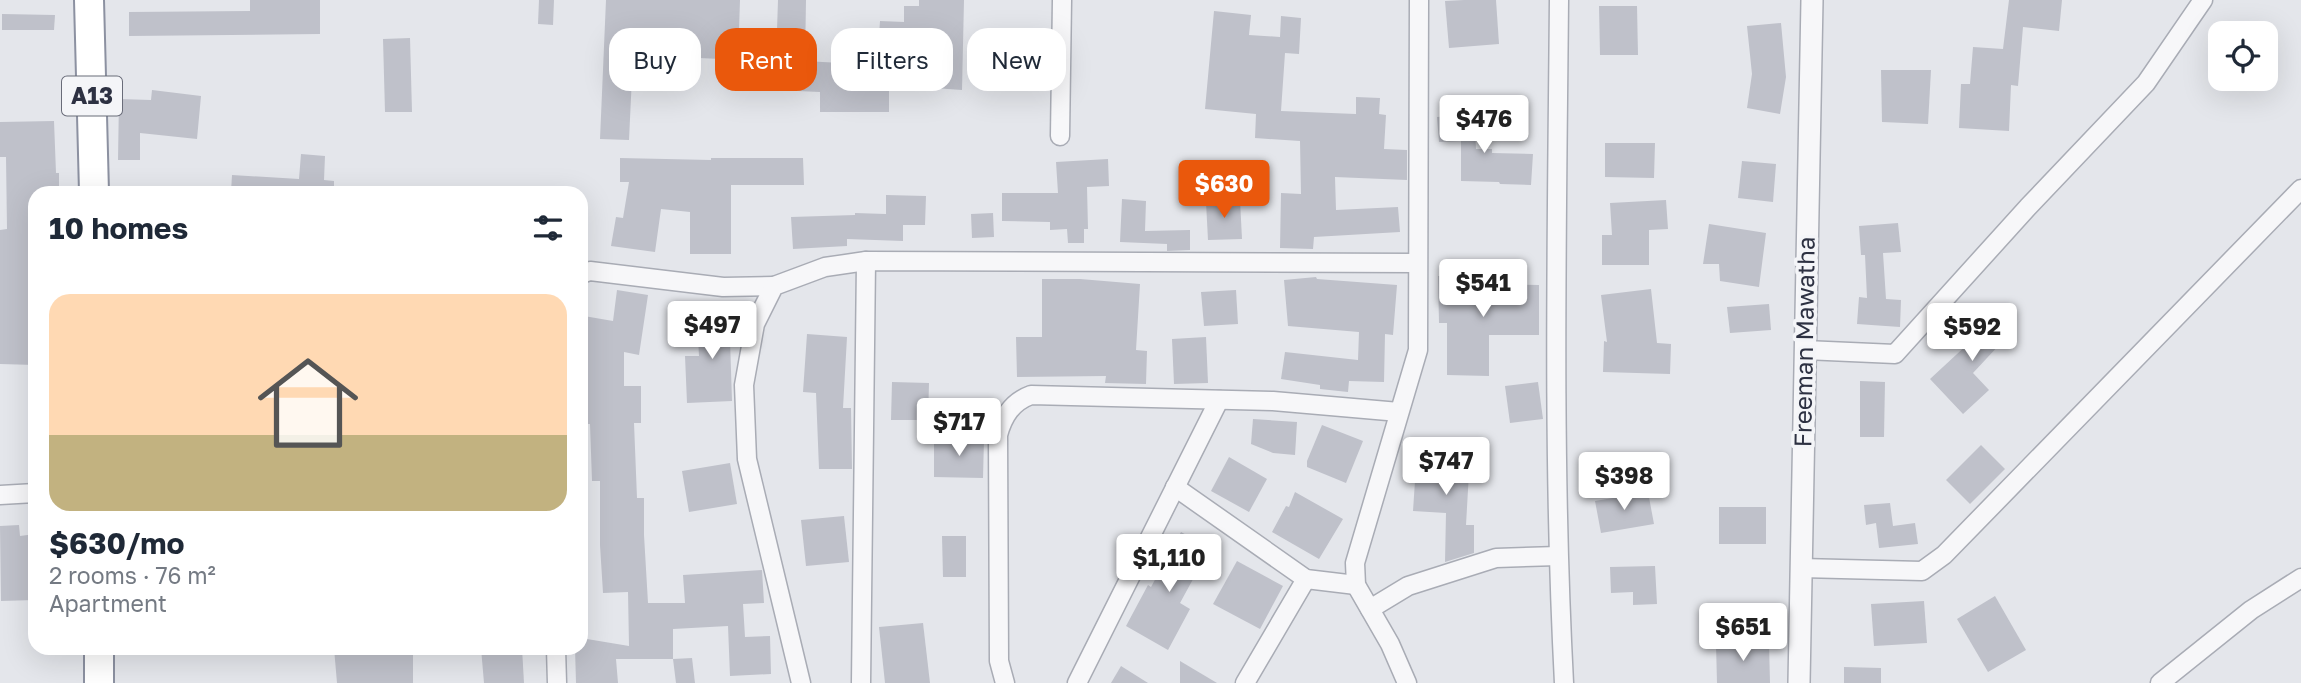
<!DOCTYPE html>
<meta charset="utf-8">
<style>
body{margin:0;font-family:"Golos Text",sans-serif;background:#f6f6f7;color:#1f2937;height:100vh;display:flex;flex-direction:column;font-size:26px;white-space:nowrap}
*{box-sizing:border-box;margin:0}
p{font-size:23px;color:#747a83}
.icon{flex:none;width:38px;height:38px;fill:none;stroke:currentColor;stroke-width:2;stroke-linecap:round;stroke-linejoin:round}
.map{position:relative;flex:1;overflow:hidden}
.sheet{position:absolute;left:28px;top:186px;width:560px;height:469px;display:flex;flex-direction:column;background:#fff;border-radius:21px;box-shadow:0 7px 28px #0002}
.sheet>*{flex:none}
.hud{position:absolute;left:609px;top:28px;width:665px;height:63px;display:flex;gap:14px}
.controls{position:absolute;left:2208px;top:21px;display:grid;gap:14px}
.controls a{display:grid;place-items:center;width:70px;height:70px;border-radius:14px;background:#fff;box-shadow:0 7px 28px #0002;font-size:35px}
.price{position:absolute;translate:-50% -60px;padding:0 16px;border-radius:7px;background:#fff;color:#222;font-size:23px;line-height:46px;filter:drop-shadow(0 2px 4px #0008)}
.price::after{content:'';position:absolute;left:50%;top:42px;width:21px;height:16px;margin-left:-10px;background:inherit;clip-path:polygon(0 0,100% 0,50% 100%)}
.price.selected{background:#ea580c;color:#fff}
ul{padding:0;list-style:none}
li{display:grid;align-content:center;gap:14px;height:371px;padding:0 21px}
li+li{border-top:2px solid #e0e1e3}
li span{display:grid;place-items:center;height:217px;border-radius:21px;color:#555}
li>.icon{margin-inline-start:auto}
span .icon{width:126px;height:126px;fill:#fffc;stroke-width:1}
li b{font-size:30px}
h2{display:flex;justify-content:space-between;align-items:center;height:84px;padding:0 21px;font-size:30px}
.tag{padding:0 24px;border-radius:21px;background:#fff;box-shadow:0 7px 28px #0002;font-size:24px;line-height:63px}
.tag.selected{background:#ea580c;color:#fff}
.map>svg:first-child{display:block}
</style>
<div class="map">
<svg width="2301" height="683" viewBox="0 0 2301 683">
<rect width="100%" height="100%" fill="#e4e6eb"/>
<!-- building -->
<g fill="#bfc1ca">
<polygon points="250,0 320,0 320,34 129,36 129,12 250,11"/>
<polygon points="539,0 554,0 553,25 538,24"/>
<polygon points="606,0 740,0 739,30 745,30 743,60 633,55 629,140 600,139"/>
<polygon points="778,0 806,0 805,61 877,65 880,21 904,22 904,6 919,6 919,0 964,0 962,90 934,88 934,84 889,83 889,112 820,112 820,92 775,90"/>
<polygon points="1464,0 1496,0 1499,44 1449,48 1445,1"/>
<polygon points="2009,0 2062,0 2059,31 2023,27 2018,86 2011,85 2009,131 1959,128 1961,84 1970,84 1973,47 2003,49"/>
<polygon points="1599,6 1637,6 1638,55 1600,55"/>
<polygon points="1214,11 1251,15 1249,35 1280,37 1281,16 1301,18 1299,54 1285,53 1281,111 1356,114 1356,97 1380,98 1379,114 1386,115 1384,149 1407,150 1407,180 1335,177 1336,210 1398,207 1400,232 1314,237 1313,249 1280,248 1281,193 1301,194 1300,141 1255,138 1256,114 1205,109"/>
<polygon points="2,14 55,15 54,30 2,30"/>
<polygon points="1781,23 1786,77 1780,114 1747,108 1752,74 1747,26"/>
<polygon points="410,38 412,112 385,112 383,39"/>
<polygon points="994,46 1018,49 1014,81 991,78"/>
<polygon points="1881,70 1931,70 1928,124 1882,122"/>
<polygon points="152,90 201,96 197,139 140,133 140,160 118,160 119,99 151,100"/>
<polygon points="1474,114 1476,149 1492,149 1492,153 1533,154 1531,185 1500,184 1499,182 1461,181 1461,141 1439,142 1437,117"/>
<polygon points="54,121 56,173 59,173 59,192 35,192 35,365 0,364 0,230 7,229 6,157 0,157 0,122"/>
<polygon points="1605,143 1655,143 1654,178 1605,177"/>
<polygon points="301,154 325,156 324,180 334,181 334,192 231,192 232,175 299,179"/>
<polygon points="620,158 711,160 711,158 803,158 804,185 731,185 731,254 690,254 690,212 661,209 655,252 611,246 616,217 623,218 629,182 620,182"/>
<polygon points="1108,159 1109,186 1087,187 1088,229 1084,229 1084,243 1068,243 1067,229 1050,230 1050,222 1002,221 1002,193 1058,193 1056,162"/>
<polygon points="1742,161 1776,164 1773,202 1738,198"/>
<polygon points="886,195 926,196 925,225 903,225 903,241 847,239 847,246 793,249 791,217 855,215 855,213 886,214"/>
<polygon points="1122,199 1146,201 1145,231 1190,230 1190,250 1167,251 1167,244 1120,242"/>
<polygon points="1240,200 1242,239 1208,240 1206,202"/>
<polygon points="1666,200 1668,229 1649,230 1649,265 1602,265 1602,235 1612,235 1610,203"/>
<polygon points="993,213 994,237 972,238 971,214"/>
<polygon points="1898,223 1901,252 1883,253 1886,299 1901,300 1900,327 1857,324 1859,297 1867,298 1865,255 1861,255 1859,226"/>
<polygon points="1709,224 1766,233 1759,287 1720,281 1719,264 1703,264"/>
<polygon points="1438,276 1487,276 1487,284 1539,285 1539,335 1489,335 1489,376 1447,375 1447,323 1439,323"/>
<polygon points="1316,277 1317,279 1397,285 1393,335 1385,334 1384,382 1349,381 1348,392 1320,389 1320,385 1281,379 1285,352 1358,360 1359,332 1288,326 1284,280"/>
<polygon points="1042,279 1080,279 1140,284 1136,350 1147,351 1146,384 1105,383 1106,376 1017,377 1016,337 1042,337"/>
<polygon points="1651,289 1657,343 1671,344 1670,374 1603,372 1604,341 1607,342 1601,295"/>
<polygon points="617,290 648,295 639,355 624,352 624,386 641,386 641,423 634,423 637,498 644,498 644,535 648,603 685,603 683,575 762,570 764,603 743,604 745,637 770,636 771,674 730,676 728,626 673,629 673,659 616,659 618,683 576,683 575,648 581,648 581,638 629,646 628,592 603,593 600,545 600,481 592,481 590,424 588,424 587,347 581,346 584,316 613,321"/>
<polygon points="1236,290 1238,324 1204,326 1201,292"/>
<polygon points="1769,304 1771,330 1730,333 1727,307"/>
<polygon points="1991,309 2014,329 1973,373 1989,390 1963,414 1930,379 1970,342 1965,337"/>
<polygon points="736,316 738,340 730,340 732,401 687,403 685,356 699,356 697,318"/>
<polygon points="807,334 847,337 843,408 851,408 852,469 819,469 816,393 803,392"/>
<polygon points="1206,337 1208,383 1174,384 1172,339"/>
<polygon points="1860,381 1885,382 1884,437 1860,437"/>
<polygon points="892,382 929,383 928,420 891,420"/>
<polygon points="1538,382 1543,419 1510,423 1505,386"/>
<polygon points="1253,419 1297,422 1295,455 1273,453 1251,444"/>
<polygon points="1322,425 1363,441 1346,483 1307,467 1307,461"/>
<polygon points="934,438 984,439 983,478 934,477"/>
<polygon points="1981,445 2005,469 1970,504 1946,480"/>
<polygon points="1417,451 1470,455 1466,525 1474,525 1474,553 1445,562 1446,513 1413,511"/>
<polygon points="1229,457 1267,479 1249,512 1211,491"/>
<polygon points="730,463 737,504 689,512 682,471"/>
<polygon points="1295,492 1343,519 1319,559 1272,532 1286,506 1289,507"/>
<polygon points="1648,492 1654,524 1601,533 1595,501"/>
<polygon points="1890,503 1893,526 1915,523 1918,544 1879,548 1876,523 1866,525 1864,505"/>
<rect x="1719" y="507" width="47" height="37"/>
<polygon points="844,516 849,562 806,566 801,520"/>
<polygon points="19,525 20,536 35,534 35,600 1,601 0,526"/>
<polygon points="1181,532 1210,548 1180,603 1190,609 1168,650 1126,626 1148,585 1151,587"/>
<polygon points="942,536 966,536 966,577 943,577"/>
<polygon points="1237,561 1283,586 1260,629 1213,604"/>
<polygon points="1655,566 1657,604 1633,605 1633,592 1611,593 1610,567"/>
<polygon points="1995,596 2026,650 1988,672 1957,619"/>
<polygon points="1924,601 1927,643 1874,646 1871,604"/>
<polygon points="923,623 930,683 885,683 879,627"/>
<polygon points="1769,643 1770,683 1717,683 1716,644"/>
<polygon points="334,648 413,648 413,683 337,683"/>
<polygon points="481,648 522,648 524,683 484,683"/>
<polygon points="692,658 695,683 676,683 673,659"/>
<polygon points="1180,661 1217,683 1180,683"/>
<polygon points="1121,666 1148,683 1111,683"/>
<polygon points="1844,667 1881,668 1881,683 1844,683"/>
</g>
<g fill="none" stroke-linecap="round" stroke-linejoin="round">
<defs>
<g id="minor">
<path d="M1559,0C1557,228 1552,456 1564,683"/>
<polyline points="1060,136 1062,0"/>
<polyline points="581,274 590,271 723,287 774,286"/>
<polyline points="1805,350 1895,354 2028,207 2146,83 2203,0"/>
<polyline points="1175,487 1306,579 1356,585"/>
<polyline points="0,495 35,493"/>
<polyline points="1801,568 1922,571 1944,555 2301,189"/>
<polyline points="1370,609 1408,586 1496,558 1558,556"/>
<polyline points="556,648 557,683"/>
<polyline points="801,683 747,459 744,385 755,324 774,286 825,267 866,261 1417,263"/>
<polyline points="861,683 866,261"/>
<path d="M1005,683L999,661L998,435C1003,416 1012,402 1031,395L1273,401L1399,412"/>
<polyline points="1077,683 1219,400"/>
<polyline points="1245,683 1306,579"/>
<polyline points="1407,683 1390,644 1356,585 1355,563 1418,350 1419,0"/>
<polyline points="2160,683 2251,610 2301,578"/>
</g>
<polyline id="tertiary" points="1799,683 1812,0"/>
<g id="trunk">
<polyline points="89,0 94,192"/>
<polyline points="99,683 99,648"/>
</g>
</defs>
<!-- minor casing -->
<use href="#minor" stroke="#a9acb5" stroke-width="21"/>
<!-- tertiary casing -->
<use href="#tertiary" stroke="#a9acb5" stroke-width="24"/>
<!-- trunk casing -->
<use href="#trunk" stroke="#8c91a1" stroke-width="32"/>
<!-- minor -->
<use href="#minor" stroke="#f7f7f9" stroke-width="18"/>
<!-- tertiary -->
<use href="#tertiary" stroke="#f7f7f9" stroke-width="21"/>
<!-- trunk -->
<use href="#trunk" stroke="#fff" stroke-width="28"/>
</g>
<g text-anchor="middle" stroke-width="7" stroke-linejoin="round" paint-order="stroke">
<!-- shield labels -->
<rect fill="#f4f5f8" stroke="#696c79" stroke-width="2" x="62" y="76.5" width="60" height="39" rx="5"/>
<g font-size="23" font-weight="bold" fill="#2d3142">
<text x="92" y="104">A13</text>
</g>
<!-- street labels -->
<g font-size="24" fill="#2d3142" stroke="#f4f5f8">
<text transform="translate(1805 342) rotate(-89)" y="8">Freeman Mawatha</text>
</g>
</g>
</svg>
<div class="controls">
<a><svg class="icon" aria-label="locate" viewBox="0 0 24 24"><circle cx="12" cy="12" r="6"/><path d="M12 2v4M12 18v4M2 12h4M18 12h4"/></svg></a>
</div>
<b class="price" style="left:1484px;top:155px">$476</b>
<b class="price selected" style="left:1224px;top:220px">$630</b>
<b class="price" style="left:1483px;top:319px">$541</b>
<b class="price" style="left:712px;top:361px">$497</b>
<b class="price" style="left:1972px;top:363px">$592</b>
<b class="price" style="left:959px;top:458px">$717</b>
<b class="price" style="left:1446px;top:497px">$747</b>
<b class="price" style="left:1624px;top:512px">$398</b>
<b class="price" style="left:1169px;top:594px">$1,110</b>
<b class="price" style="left:1743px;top:663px">$651</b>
<div class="hud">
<a class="tag">Buy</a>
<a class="tag selected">Rent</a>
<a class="tag">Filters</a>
<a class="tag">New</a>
</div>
<section class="sheet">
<h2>10 homes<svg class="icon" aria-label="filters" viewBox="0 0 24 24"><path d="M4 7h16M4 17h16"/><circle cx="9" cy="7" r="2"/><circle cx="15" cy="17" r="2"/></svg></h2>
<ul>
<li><span style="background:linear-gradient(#ffd9b3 65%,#c2b280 0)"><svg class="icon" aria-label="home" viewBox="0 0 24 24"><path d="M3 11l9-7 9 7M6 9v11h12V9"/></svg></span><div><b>$630/mo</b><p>2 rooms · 76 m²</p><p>Apartment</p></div></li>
</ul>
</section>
</div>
